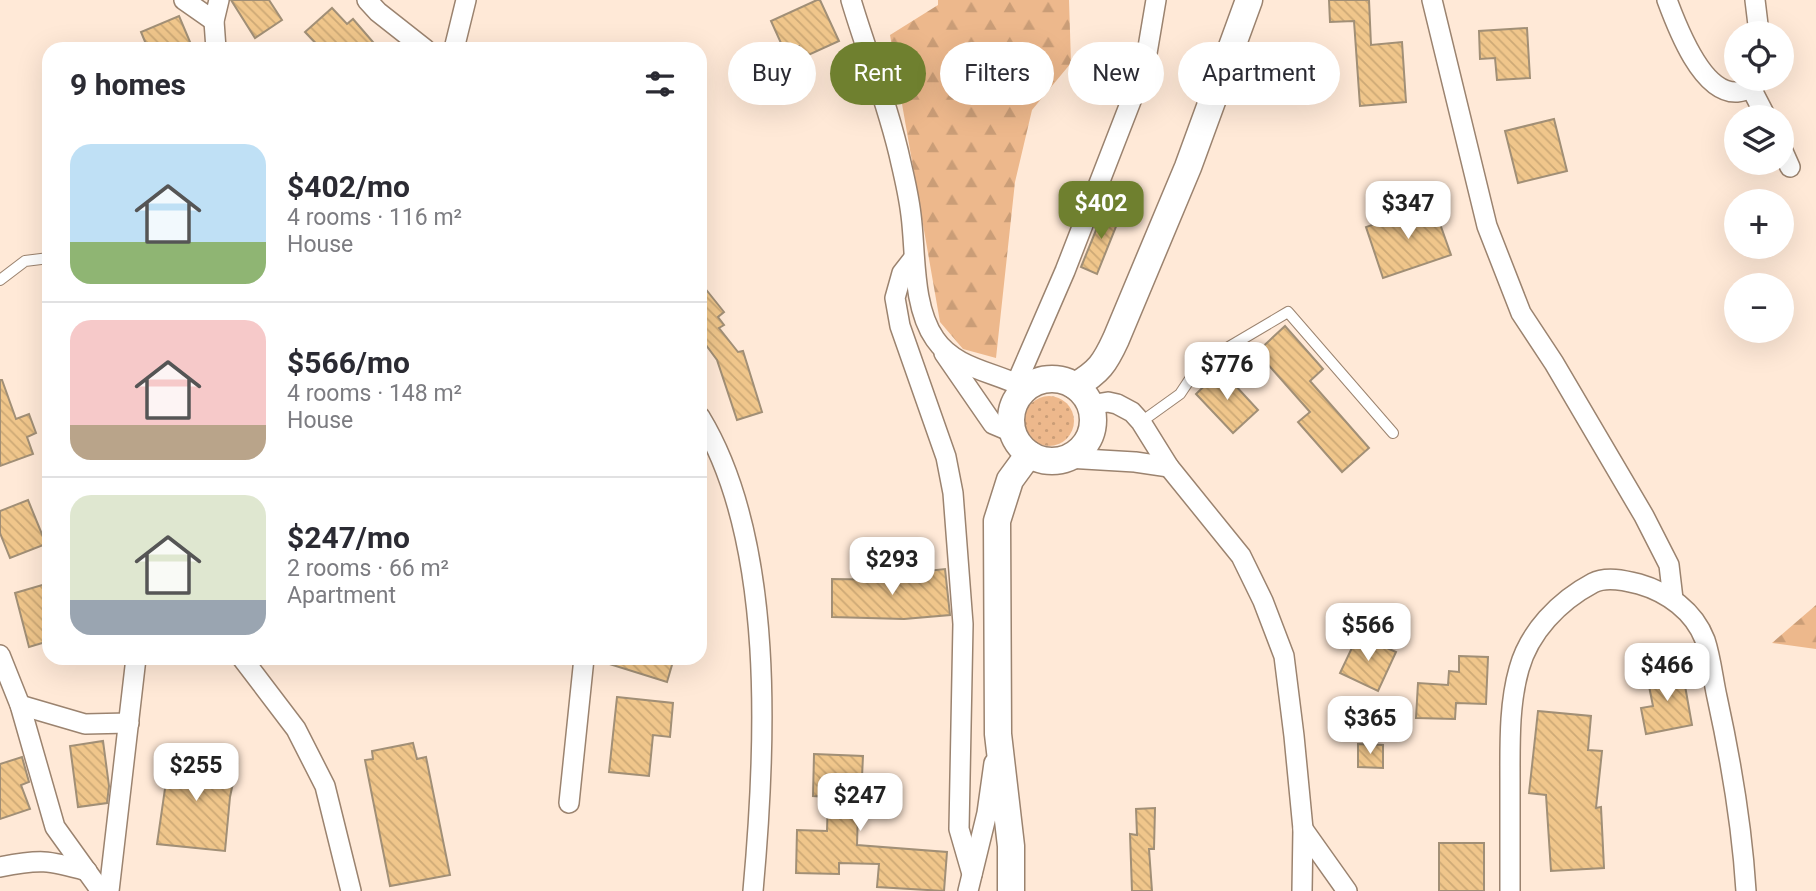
<!DOCTYPE html>
<meta charset="utf-8">
<style>
body{margin:0;font-family:Roboto,sans-serif;background:#f2f2f3;color:#2b2b33;height:100vh;display:flex;flex-direction:column;font-size:26px;white-space:nowrap}
*{box-sizing:border-box;margin:0}
p{font-size:23px;color:#7c7c81}
.icon{flex:none;width:38px;height:38px;fill:none;stroke:currentColor;stroke-width:2;stroke-linecap:round;stroke-linejoin:round}
.map{position:relative;flex:1;overflow:hidden}
.drawer{position:absolute;left:42px;top:42px;width:665px;height:623px;display:flex;flex-direction:column;background:#fff;border-radius:21px;box-shadow:0 7px 28px #0002}
.drawer>*{flex:none}
.guide{position:absolute;left:728px;top:42px;width:665px;height:63px;display:flex;gap:14px}
.controls{position:absolute;left:1724px;top:21px;display:grid;gap:14px}
.controls a{display:grid;place-items:center;width:70px;height:70px;border-radius:50%;background:#fff;box-shadow:0 7px 28px #0002;font-size:35px}
.price{position:absolute;translate:-50% -60px;padding:0 16px;border-radius:14px;background:#fff;color:#222;font-size:23px;line-height:46px;filter:drop-shadow(0 2px 4px #0008)}
.price::after{content:'';position:absolute;left:50%;top:42px;width:21px;height:16px;margin-left:-10px;background:inherit;clip-path:polygon(0 0,100% 0,50% 100%)}
.price.selected{background:#6f802f;color:#fff}
ul{padding:0;list-style:none}
li{display:flex;align-items:center;gap:21px;height:175px;padding:0 28px}
li+li{border-top:2px solid #e1e1e2}
li span{display:grid;place-items:center;flex:none;width:196px;height:140px;border-radius:21px;color:#555}
li>.icon{margin-inline-start:auto}
span .icon{width:84px;height:84px;fill:#fffc;stroke-width:1}
li b{font-size:30px}
h2{display:flex;justify-content:space-between;align-items:center;height:84px;padding:0 28px;font-size:30px}
.tag{padding:0 24px;border-radius:32px;background:#fff;box-shadow:0 7px 28px #0002;font-size:24px;line-height:63px}
.tag.selected{background:#6f802f;color:#fff}
.map>svg:first-child{display:block}
</style>
<div class="map">
<svg width="1816" height="891" viewBox="0 0 1816 891">
<defs>
<pattern id="forest-firs" width="22" height="20" patternUnits="userSpaceOnUse" patternTransform="scale(1.75)"><rect width="22" height="20" fill="#edb88c"/><path d="M5 1l3.5 6h-7zM16 11l3.5 6h-7z" fill="#ca9d77"/></pattern>
<pattern id="park-dots" width="8" height="8" patternUnits="userSpaceOnUse" patternTransform="scale(1.75)"><rect width="8" height="8" fill="#edb88c"/><path d="M2 2h.1M6 6h.1" fill="none" stroke="#ca9d77" stroke-width="1.8" stroke-linecap="round"/></pattern>
<pattern id="building-back-hatch" width="6" height="6" patternUnits="userSpaceOnUse" patternTransform="scale(1.75)"><rect width="6" height="6" fill="#f0c68b"/><path d="M-1 5l2 2M0 0l6 6M5-1l2 2" fill="none" stroke="#cda976"/></pattern>
</defs>
<rect width="100%" height="100%" fill="#ffe9d7"/>
<!-- forest -->
<g fill="url(#forest-firs)">
<polygon points="938,0 1069,0 1071,63 1032,110 1015,182 996,358 963,349 940,322 890,35 938,5"/>
<polygon points="1816,605 1816,649 1772,643"/>
</g>
<!-- park -->
<circle fill="url(#park-dots)" cx="1049" cy="421" r="25"/>
<!-- building -->
<g fill="url(#building-back-hatch)" stroke="#a18f76" stroke-width="2">
<polygon points="231,0 269,0 282,20 255,38"/>
<polygon points="817,0 820,0 839,41 804,57 799,46 785,52 771,21"/>
<polygon points="1329,0 1369,0 1371,45 1402,42 1406,102 1360,106 1354,21 1330,22"/>
<polygon points="332,8 347,24 353,19 379,49 321,49 305,32"/>
<polygon points="179,16 193,49 148,49 141,32"/>
<polygon points="1527,28 1530,78 1497,80 1495,58 1480,59 1479,31"/>
<polygon points="1554,119 1567,171 1518,183 1505,131"/>
<polygon points="1433,204 1451,255 1383,278 1366,227"/>
<polygon points="1105,208 1121,214 1097,274 1081,267"/>
<polygon points="700,282 724,312 718,317 724,325 719,328 738,352 743,351 762,412 737,420 717,360 703,341 700,343"/>
<polygon points="1285,326 1323,369 1310,381 1369,448 1342,472 1298,422 1310,412 1257,352"/>
<polygon points="1221,370 1258,410 1233,433 1196,394"/>
<polygon points="0,380 2,380 16,419 29,414 36,433 27,437 33,454 0,466"/>
<polygon points="28,500 46,544 10,558 0,533 0,511"/>
<polygon points="945,569 950,615 904,619 832,617 832,579 900,580 900,574"/>
<polygon points="49,583 49,641 29,647 15,593"/>
<polygon points="1358,635 1396,652 1378,691 1340,673"/>
<polygon points="1459,656 1488,657 1486,704 1456,703 1455,719 1416,718 1418,683 1448,685 1449,671 1459,672"/>
<polygon points="603,658 674,658 667,682 603,662"/>
<polygon points="1682,669 1692,725 1646,734 1641,708 1653,706 1647,676"/>
<polygon points="617,697 673,703 670,737 653,735 649,776 609,772"/>
<polygon points="1538,711 1591,716 1588,750 1602,751 1596,808 1601,807 1604,868 1551,871 1546,795 1529,793"/>
<polygon points="103,741 109,786 107,803 78,807 70,746"/>
<polygon points="413,743 417,759 426,757 450,875 390,886 365,760 373,759 372,751"/>
<polygon points="1358,744 1383,745 1383,768 1358,767"/>
<polygon points="170,754 237,764 230,797 225,851 157,844"/>
<polygon points="814,754 863,756 862,777 872,777 871,811 858,811 857,845 947,852 944,891 877,887 879,864 839,863 839,874 796,873 797,830 827,831 828,797 813,796"/>
<polygon points="22,757 29,782 21,785 30,809 0,819 0,764"/>
<polygon points="1155,808 1154,849 1149,849 1152,891 1132,891 1130,834 1137,835 1136,809"/>
<rect x="1439" y="843" width="45" height="48"/>
</g>
<g fill="none" stroke-linecap="round" stroke-linejoin="round">
<defs>
<g id="lane">
<polyline points="0,280 25,261 49,258"/>
<polyline points="1141,422 1180,394 1200,364 1288,312 1393,433"/>
</g>
<g id="street">
<polyline points="184,0 214,21"/>
<polyline points="367,0 378,12 425,49"/>
<path d="M851,0C867,54 889,107 901,163C905,180 909,198 911,215C916,253 912,306 935,339C956,370 998,372 1027,389"/>
<polyline points="1432,0 1487,226 1521,313 1554,363 1644,516 1669,565 1673,599"/>
<path d="M1667,0C1677,27 1702,94 1737,92C1747,91 1755,87 1760,79"/>
<polyline points="1755,0 1759,33"/>
<polyline points="216,49 214,21 219,0"/>
<polyline points="454,49 466,0"/>
<polyline points="1751,88 1766,117"/>
<polyline points="1782,149 1790,167"/>
<polyline points="913,259 902,273 895,298 900,326 946,457 953,493 963,624 959,829 972,874"/>
<polyline points="944,353 993,424 1012,432"/>
<polyline points="1016,384 1065,271 1145,65 1156,0"/>
<polyline points="1090,405 1108,402 1117,404 1132,412 1141,422 1169,467 1241,556 1263,601 1284,656 1294,736 1303,829 1302,891"/>
<path d="M700,417C776,542 766,749 753,891"/>
<polyline points="1067,458 1135,462 1169,467"/>
<polyline points="0,655 20,705 55,827 101,891"/>
<polyline points="242,658 296,729 325,786 351,891"/>
<polyline points="20,705 85,724 129,723"/>
<polyline points="569,803 584,658"/>
<polyline points="1303,829 1347,891"/>
<path d="M0,867C40,859 48,860 87,871"/>
<polyline points="109,891 136,658"/>
<polyline points="968,891 987,813 994,763"/>
<path d="M1510,891C1510,854 1510,817 1510,780C1510,743 1509,704 1519,669C1529,632 1559,601 1593,583C1606,576 1624,580 1639,584C1667,592 1694,611 1705,640C1711,658 1713,679 1717,697C1731,761 1742,826 1746,891"/>
</g>
<g id="secondary">
<circle cx="1052" cy="420" r="41"/>
<path d="M1075,386C1099,372 1105,363 1116,339L1188,167L1249,0"/>
<polyline points="1011,891 1011,846 998,734 997,521 1010,480 1029,454"/>
</g>
</defs>
<!-- lane casing -->
<use href="#lane" stroke="#9b836f" stroke-width="12"/>
<!-- street casing -->
<use href="#street" stroke="#9b836f" stroke-width="22"/>
<!-- secondary casing -->
<use href="#secondary" stroke="#9b836f" stroke-width="29"/>
<!-- lane -->
<use href="#lane" stroke="#fff" stroke-width="10"/>
<!-- street -->
<use href="#street" stroke="#fff" stroke-width="19"/>
<!-- secondary -->
<use href="#secondary" stroke="#fff" stroke-width="26"/>
</g>
</svg>
<div class="controls">
<a><svg class="icon" aria-label="locate" viewBox="0 0 24 24"><circle cx="12" cy="12" r="6"/><path d="M12 2v4M12 18v4M2 12h4M18 12h4"/></svg></a>
<a><svg class="icon" aria-label="layers" viewBox="0 0 24 24"><path d="M12 4l9 5-9 5-9-5zM3 14l9 5 9-5"/></svg></a>
<a>+</a>
<a>−</a>
</div>
<b class="price selected" style="left:1101px;top:241px">$402</b>
<b class="price" style="left:1408px;top:241px">$347</b>
<b class="price" style="left:1227px;top:402px">$776</b>
<b class="price" style="left:892px;top:597px">$293</b>
<b class="price" style="left:1368px;top:663px">$566</b>
<b class="price" style="left:1667px;top:703px">$466</b>
<b class="price" style="left:1370px;top:756px">$365</b>
<b class="price" style="left:196px;top:803px">$255</b>
<b class="price" style="left:860px;top:833px">$247</b>
<div class="guide">
<a class="tag">Buy</a>
<a class="tag selected">Rent</a>
<a class="tag">Filters</a>
<a class="tag">New</a>
<a class="tag">Apartment</a>
</div>
<section class="drawer">
<h2>9 homes<svg class="icon" aria-label="filters" viewBox="0 0 24 24"><path d="M4 7h16M4 17h16"/><circle cx="9" cy="7" r="2"/><circle cx="15" cy="17" r="2"/></svg></h2>
<ul>
<li><span style="background:linear-gradient(#bfe0f5 70%,#8fb573 0)"><svg class="icon" aria-label="home" viewBox="0 0 24 24"><path d="M3 11l9-7 9 7M6 9v11h12V9"/></svg></span><div><b>$402/mo</b><p>4 rooms · 116 m²</p><p>House</p></div></li>
<li><span style="background:linear-gradient(#f6c9c9 75%,#b9a48a 0)"><svg class="icon" aria-label="home" viewBox="0 0 24 24"><path d="M3 11l9-7 9 7M6 9v11h12V9"/></svg></span><div><b>$566/mo</b><p>4 rooms · 148 m²</p><p>House</p></div></li>
<li><span style="background:linear-gradient(#dfe7d0 75%,#9aa5b1 0)"><svg class="icon" aria-label="home" viewBox="0 0 24 24"><path d="M3 11l9-7 9 7M6 9v11h12V9"/></svg></span><div><b>$247/mo</b><p>2 rooms · 66 m²</p><p>Apartment</p></div></li>
</ul>
</section>
</div>
